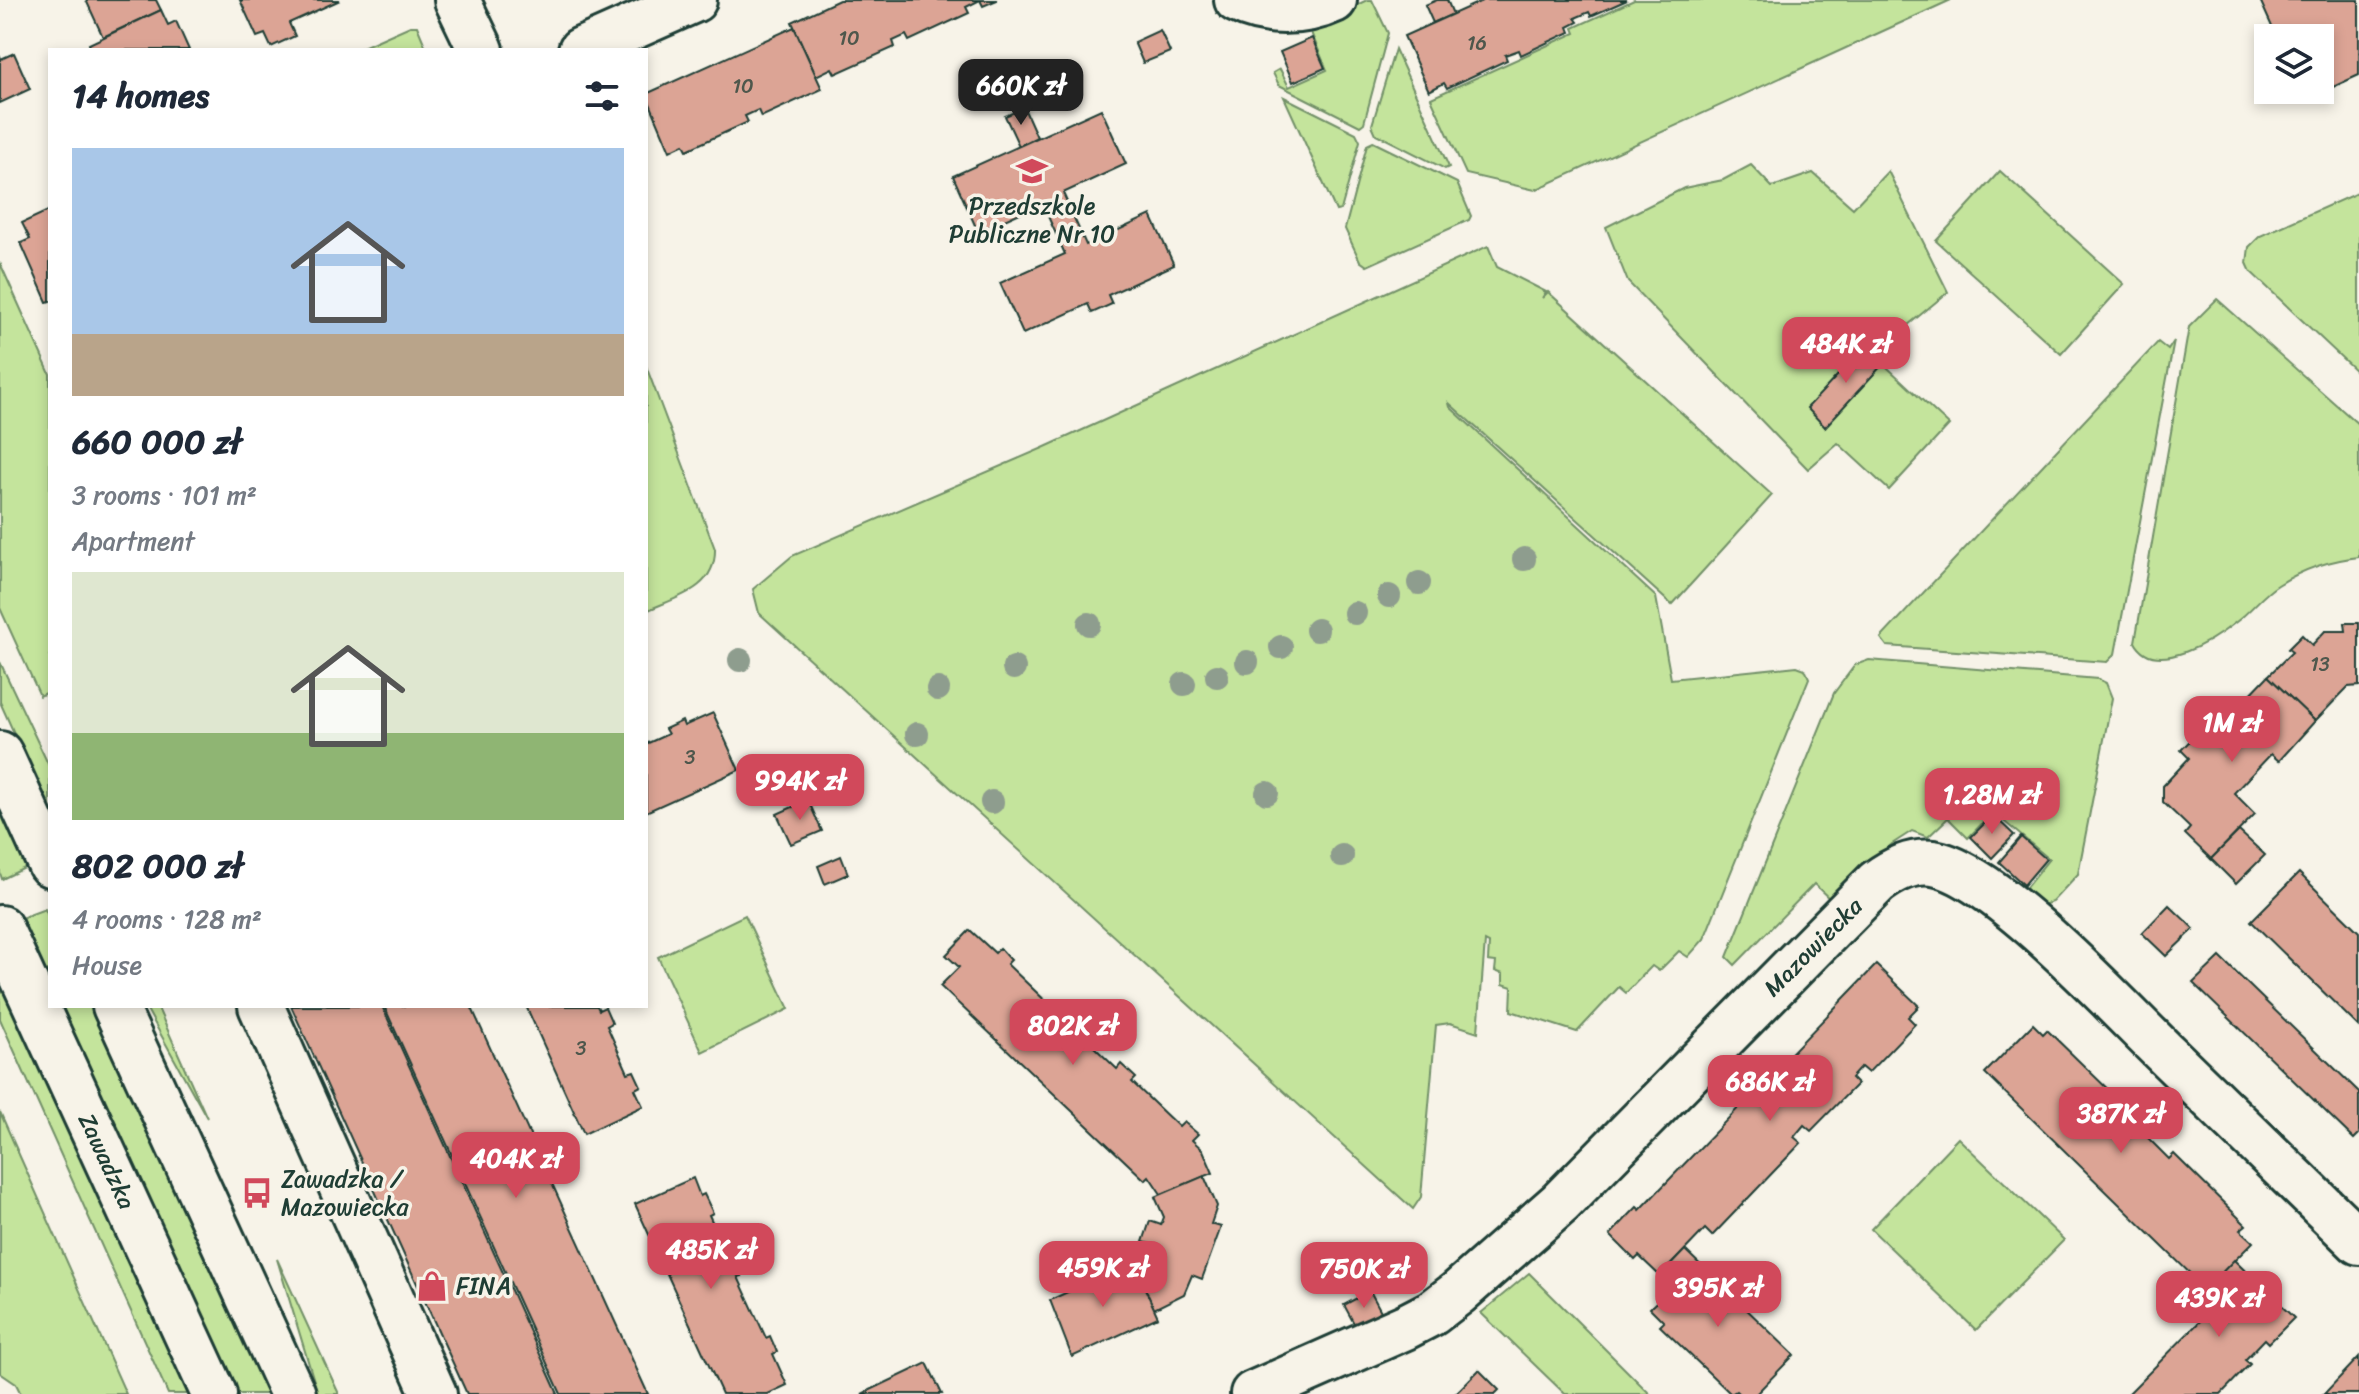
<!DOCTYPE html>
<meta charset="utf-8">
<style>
body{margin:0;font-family:Sriracha,sans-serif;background:#f6f6f7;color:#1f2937;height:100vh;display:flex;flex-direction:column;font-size:30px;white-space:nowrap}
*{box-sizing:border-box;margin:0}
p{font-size:26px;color:#747a83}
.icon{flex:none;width:44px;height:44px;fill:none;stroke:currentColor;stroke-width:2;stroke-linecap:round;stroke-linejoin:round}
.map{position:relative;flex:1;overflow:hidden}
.drawer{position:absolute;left:48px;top:48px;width:600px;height:960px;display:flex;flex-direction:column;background:#fff;border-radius:0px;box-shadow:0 4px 12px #0003}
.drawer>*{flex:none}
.buttons{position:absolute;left:2254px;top:24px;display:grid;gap:16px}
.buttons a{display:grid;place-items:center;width:80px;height:80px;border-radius:0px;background:#fff;box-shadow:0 4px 12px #0003;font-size:40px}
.price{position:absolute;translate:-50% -68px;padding:0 18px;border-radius:16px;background:#d1495b;color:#fff;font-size:26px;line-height:52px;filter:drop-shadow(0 2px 4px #0008)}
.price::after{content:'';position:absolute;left:50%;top:48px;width:24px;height:18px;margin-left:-12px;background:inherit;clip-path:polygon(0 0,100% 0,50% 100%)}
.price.selected{background:#222;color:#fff}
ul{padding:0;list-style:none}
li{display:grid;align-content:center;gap:16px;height:424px;padding:0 24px}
li span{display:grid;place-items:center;height:248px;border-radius:0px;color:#555}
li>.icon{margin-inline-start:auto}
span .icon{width:144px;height:144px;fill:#fffc;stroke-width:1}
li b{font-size:34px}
h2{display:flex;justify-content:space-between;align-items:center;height:96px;padding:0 24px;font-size:34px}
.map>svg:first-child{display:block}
</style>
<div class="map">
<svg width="2359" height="1394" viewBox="0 0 2359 1394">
<rect width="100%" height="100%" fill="#f7f3e8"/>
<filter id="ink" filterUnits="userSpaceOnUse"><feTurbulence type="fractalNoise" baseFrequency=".0125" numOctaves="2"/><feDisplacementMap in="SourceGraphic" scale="16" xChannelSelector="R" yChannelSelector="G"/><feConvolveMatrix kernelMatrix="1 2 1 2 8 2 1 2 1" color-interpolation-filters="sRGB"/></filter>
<g filter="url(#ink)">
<!-- green -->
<g fill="#c4e49c" stroke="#729068" stroke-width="2">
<polygon points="1367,0 1372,0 1388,33 1364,123 1360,126 1279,85 1273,73 1280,69 1289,87 1327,70 1309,28"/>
<polygon points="1634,0 1951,0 1535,190 1466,174 1431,98 1575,33 1573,28"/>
<polygon points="410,26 417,26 427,50 356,50"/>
<polygon points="1395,49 1449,167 1445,169 1376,134 1372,125"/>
<polygon points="1284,97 1356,133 1360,141 1341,210 1336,211"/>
<polygon points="1373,142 1457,183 1471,216 1469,220 1367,266 1360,261 1345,229 1367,145"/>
<polygon points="1751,165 1772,187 1813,173 1853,208 1888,171 1948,292 1873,354 1949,425 1889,490 1838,443 1808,469 1628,282 1606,227 1684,188 1723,180"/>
<polygon points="2000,171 2124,284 2061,354 1936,241"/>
<polygon points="2359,192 2359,374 2251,272 2247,263 2249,247 2260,236"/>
<polygon points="1488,246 1497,267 1546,292 1542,298 1548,292 1772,495 1672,605 1449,403 1450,407 1656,597 1671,679 1797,666 1805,669 1809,678 1704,939 1688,957 1679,951 1659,971 1652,966 1626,993 1619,987 1577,1032 1511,1011 1512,987 1503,984 1503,974 1495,971 1496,962 1488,961 1489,943 1485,941 1478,1032 1450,1023 1436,1025 1421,1197 1413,1209 759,613 753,589 792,556 1043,448"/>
<polygon points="0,263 50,374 50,691 40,696 0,608"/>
<path d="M2217,299L2359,425V557C2330,560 2303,569 2278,585C2262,595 2251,611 2236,622C2214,640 2154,678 2135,642L2189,327Z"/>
<polygon points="2174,341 2115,654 2107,662 1887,646 1881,638 2158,342 2168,350"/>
<path d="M646,366L715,549C716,589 677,597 646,611Z"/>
<polygon points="1869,660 2098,679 2106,683 2112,698 2078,874 2052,902 2040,906 2024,890 2049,859 1993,812 1968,838 1948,818 1928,837 1912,831 1892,844 1833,902 1814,884 1735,965 1727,957 1834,693 1855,665"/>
<polygon points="0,662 50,768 50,813 0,702"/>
<polygon points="0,795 33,864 2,879 0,873"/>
<polygon points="45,909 50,920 50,987 18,919"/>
<polygon points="745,915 789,1009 702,1052 658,957"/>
<polygon points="0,968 188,1394 168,1394 0,1019"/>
<polygon points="59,1006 90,1006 271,1394 238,1394"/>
<polygon points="145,1006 157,1006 207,1118"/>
<polygon points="0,1112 126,1394 21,1394 16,1384 0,1373"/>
<polygon points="1958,1138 2064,1240 1976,1330 1871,1229"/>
<polygon points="277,1259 339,1394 318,1394"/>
<polygon points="1529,1273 1650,1394 1565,1394 1481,1313"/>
</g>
<!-- building -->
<g fill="#dca495" stroke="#1f3d34" stroke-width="2">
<polygon points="86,0 156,0 161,10 103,37"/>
<polygon points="240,0 340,0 289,23 295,36 271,47 265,34 257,37"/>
<polygon points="839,0 997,0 983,6 980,0 966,7 969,13 909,41 906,35 893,41 895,47 835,74 832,68 816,76 792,22"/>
<polygon points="1437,0 1447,0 1453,14 1433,23 1425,5"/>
<polygon points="1484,0 1627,0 1591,16 1589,12 1575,18 1578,22 1568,27 1570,32 1521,55 1519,50 1505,55 1507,60 1447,88 1444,83 1429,91 1404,36"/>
<polygon points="2260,0 2359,0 2359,75 2305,100 2301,90 2320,90 2320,38 2277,38"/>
<polygon points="161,10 168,25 176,21 189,50 91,50 89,44"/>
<polygon points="794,27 822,89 761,117 758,110 745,116 748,122 687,150 684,144 670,151 646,94"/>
<polygon points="1160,30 1170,52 1143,63 1134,42"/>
<polygon points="1312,38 1325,68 1293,82 1280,52"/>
<polygon points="14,53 30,89 0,103 0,56 1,59"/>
<polygon points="1024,108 1037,137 1019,146 1005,116"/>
<polygon points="1101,109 1126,164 1063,193 1086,245 1151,215 1174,265 1108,295 1112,304 1092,313 1088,304 1023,334 1000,283 1065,254 1042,203 978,232 953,176"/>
<polygon points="50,210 50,301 47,302 21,243 30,239 22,223"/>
<polygon points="1867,344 1885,362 1825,427 1807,408"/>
<polygon points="2345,623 2359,623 2359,686 2348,687 2315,721 2268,676 2292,652 2288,649 2302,635 2312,645 2325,631 2346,631"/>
<polygon points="2268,676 2315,721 2279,761 2271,754 2234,793 2255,814 2211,859 2185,834 2190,828 2163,802 2163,786 2189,758 2181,750 2211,719 2219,727"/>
<polygon points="713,713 739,770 646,812 646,744 668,734 665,729 682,721 684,726"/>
<polygon points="808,800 822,831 791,844 777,814"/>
<polygon points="1993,815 2014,835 1992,858 1971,837"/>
<polygon points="2239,831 2265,855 2236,884 2211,859"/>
<polygon points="2021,837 2046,859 2024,885 1999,862"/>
<polygon points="841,856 848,874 825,884 818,866"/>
<polygon points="2299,873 2359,932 2359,1027 2251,921"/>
<polygon points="2169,905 2194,929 2166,956 2142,933"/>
<polygon points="970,930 995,953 1000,948 1011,960 1007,964 1054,1009 1058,1005 1072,1018 1068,1022 1117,1069 1121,1064 1136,1078 1132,1082 1179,1127 1184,1122 1198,1134 1192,1140 1203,1150 1213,1173 1161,1194 1149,1176 1145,1180 940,986 959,967 946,955"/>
<polygon points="2220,957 2359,1092 2359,1134 2354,1139 2193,983"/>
<polygon points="1876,965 1919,1006 1908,1017 1915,1024 1868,1073 1861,1067 1851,1078 1857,1084 1811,1131 1804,1125 1794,1137 1801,1143 1712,1236 1705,1229 1660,1276 1639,1256 1635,1260 1610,1235 1637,1207 1640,1210"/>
<polygon points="291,1006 382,1006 558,1394 467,1394"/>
<polygon points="384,1006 471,1006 648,1394 561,1394"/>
<polygon points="526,1006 597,1006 599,1010 605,1007 612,1023 607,1026 628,1073 634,1071 641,1086 635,1089 643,1106 584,1134"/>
<polygon points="2033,1024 2043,1034 2047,1030 2118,1099 2114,1104 2122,1113 2127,1108 2152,1133 2148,1138 2169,1159 2174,1154 2246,1225 2240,1230 2253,1242 2206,1289 1985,1073"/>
<polygon points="1204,1176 1217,1206 1211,1224 1221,1227 1202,1279 1192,1275 1184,1294 1154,1309 1133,1262 1151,1254 1154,1245 1143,1242 1150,1221 1161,1225 1164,1217 1155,1197"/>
<polygon points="693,1178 700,1196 704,1194 713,1213 709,1215 730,1260 734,1258 742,1276 738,1277 766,1338 770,1336 777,1352 773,1354 787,1385 768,1394 722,1394 635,1204"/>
<polygon points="1685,1250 1794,1355 1756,1394 1739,1394 1736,1391 1731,1394 1660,1326 1664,1322 1650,1308 1672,1287 1660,1276"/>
<polygon points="2234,1260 2294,1318 2269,1343 2265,1339 2245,1360 2250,1364 2221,1394 2128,1394 2219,1302 2206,1289"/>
<polygon points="1133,1262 1158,1317 1072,1357 1050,1300 1083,1285 1080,1281 1097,1273 1100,1277"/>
<polygon points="1370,1291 1383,1315 1357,1329 1344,1305"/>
<polygon points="2359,1357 2359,1394 2324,1394"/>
<polygon points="927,1363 942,1394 862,1394"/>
<polygon points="1479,1370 1499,1390 1495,1394 1455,1394"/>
</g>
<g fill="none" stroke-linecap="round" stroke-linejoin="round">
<defs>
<g id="minor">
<polyline points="457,0 481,50"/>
<path d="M1237,0C1266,15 1304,14 1334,0"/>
<polyline points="581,50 694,0"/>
<polyline points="0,754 50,864"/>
<polyline points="0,928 214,1394"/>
<polyline points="115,1006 293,1394"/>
<polyline points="261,1006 434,1394"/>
<path d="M1253,1394L1405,1327L1432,1313L1458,1293L1560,1203L1877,882C1893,870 1912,860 1933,863C1994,872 2119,1009 2167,1055C2231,1118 2295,1180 2359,1242"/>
</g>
</defs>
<!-- minor casing -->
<use href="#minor" stroke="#1f3d34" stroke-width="50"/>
<!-- minor -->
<use href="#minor" stroke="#f7f3e8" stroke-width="44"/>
</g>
<!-- trees -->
<g fill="#8e9d8e">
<circle cx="1524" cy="559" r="12"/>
<circle cx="1419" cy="583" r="12"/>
<circle cx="1389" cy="596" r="12"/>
<circle cx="1355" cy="613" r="12"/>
<circle cx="1089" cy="624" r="12"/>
<circle cx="1317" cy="630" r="12"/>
<circle cx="1281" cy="647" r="12"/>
<circle cx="740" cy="660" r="12"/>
<circle cx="1247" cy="662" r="12"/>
<circle cx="1014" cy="668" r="12"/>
<circle cx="1217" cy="676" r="12"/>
<circle cx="1184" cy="684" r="12"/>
<circle cx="938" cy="689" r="12"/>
<circle cx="917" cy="734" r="12"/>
<circle cx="1267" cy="793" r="12"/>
<circle cx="992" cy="802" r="12"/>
<circle cx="1342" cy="856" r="12"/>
</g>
</g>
<!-- icons -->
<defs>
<symbol id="school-bare" viewBox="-9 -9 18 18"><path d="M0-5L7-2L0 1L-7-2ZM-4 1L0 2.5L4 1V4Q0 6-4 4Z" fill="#d1495b" stroke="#f7f3e8" stroke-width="2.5" paint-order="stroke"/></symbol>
<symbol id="bus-bare" viewBox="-9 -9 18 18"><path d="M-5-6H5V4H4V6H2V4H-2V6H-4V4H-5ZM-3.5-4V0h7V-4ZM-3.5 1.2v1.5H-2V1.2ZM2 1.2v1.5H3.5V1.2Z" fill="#d1495b" stroke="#f7f3e8" stroke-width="2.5" paint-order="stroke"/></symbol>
<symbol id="shop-bare" viewBox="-9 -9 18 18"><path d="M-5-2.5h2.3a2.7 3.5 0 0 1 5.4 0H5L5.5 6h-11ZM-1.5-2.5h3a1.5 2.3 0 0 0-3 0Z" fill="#d1495b" stroke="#f7f3e8" stroke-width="2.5" paint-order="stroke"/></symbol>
</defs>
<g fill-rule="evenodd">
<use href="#school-bare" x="1010" y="149" width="44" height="44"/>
<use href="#bus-bare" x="235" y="1171" width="44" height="44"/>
<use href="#shop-bare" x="410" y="1264" width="44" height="44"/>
</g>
<g text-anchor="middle" stroke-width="7" stroke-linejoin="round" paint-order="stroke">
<!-- number labels -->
<g font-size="20" fill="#4e574c">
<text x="849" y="45">10</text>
<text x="1477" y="50">16</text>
<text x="743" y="93">10</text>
<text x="2320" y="671">13</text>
<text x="690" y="764">3</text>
<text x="581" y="1055">3</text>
</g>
<!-- poi labels -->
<g font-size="24" fill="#1f3d34" stroke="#f7f3e8" text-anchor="start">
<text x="1032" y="214" text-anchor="middle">Przedszkole<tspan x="1032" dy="28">Publiczne Nr 10</tspan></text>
<text x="281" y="1187">Zawadzka /<tspan x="281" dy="28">Mazowiecka</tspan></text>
<text x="456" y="1294">FINA</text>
</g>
<!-- street labels -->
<g font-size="24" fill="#1f3d34" stroke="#f7f3e8">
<text transform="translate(1813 947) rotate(-45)" y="8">Mazowiecka</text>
<text transform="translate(107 1161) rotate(65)" y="8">Zawadzka</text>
</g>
</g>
</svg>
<div class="buttons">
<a><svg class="icon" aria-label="layers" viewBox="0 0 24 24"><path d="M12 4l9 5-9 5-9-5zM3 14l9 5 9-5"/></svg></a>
</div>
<b class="price selected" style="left:1021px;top:127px">660K zł</b>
<b class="price" style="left:1846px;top:385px">484K zł</b>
<b class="price" style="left:2232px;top:764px">1M zł</b>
<b class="price" style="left:800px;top:822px">994K zł</b>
<b class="price" style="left:1992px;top:836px">1.28M zł</b>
<b class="price" style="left:1073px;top:1067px">802K zł</b>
<b class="price" style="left:1770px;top:1123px">686K zł</b>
<b class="price" style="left:2121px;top:1155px">387K zł</b>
<b class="price" style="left:516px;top:1200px">404K zł</b>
<b class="price" style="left:711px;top:1291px">485K zł</b>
<b class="price" style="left:1103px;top:1309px">459K zł</b>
<b class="price" style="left:1364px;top:1310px">750K zł</b>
<b class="price" style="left:1718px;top:1329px">395K zł</b>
<b class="price" style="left:2219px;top:1339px">439K zł</b>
<section class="drawer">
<h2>14 homes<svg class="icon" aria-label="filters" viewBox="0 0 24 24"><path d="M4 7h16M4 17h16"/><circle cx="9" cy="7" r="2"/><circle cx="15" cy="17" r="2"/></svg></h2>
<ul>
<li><span style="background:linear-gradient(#a9c7e8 75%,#b9a48a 0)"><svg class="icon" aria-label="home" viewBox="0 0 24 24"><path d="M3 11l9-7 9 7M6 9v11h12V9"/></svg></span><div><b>660 000 zł</b><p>3 rooms · 101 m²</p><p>Apartment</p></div></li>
<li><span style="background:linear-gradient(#dfe7d0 65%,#8fb573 0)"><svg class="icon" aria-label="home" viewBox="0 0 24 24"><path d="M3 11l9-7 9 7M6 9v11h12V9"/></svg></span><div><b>802 000 zł</b><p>4 rooms · 128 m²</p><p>House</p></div></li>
</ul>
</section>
</div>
